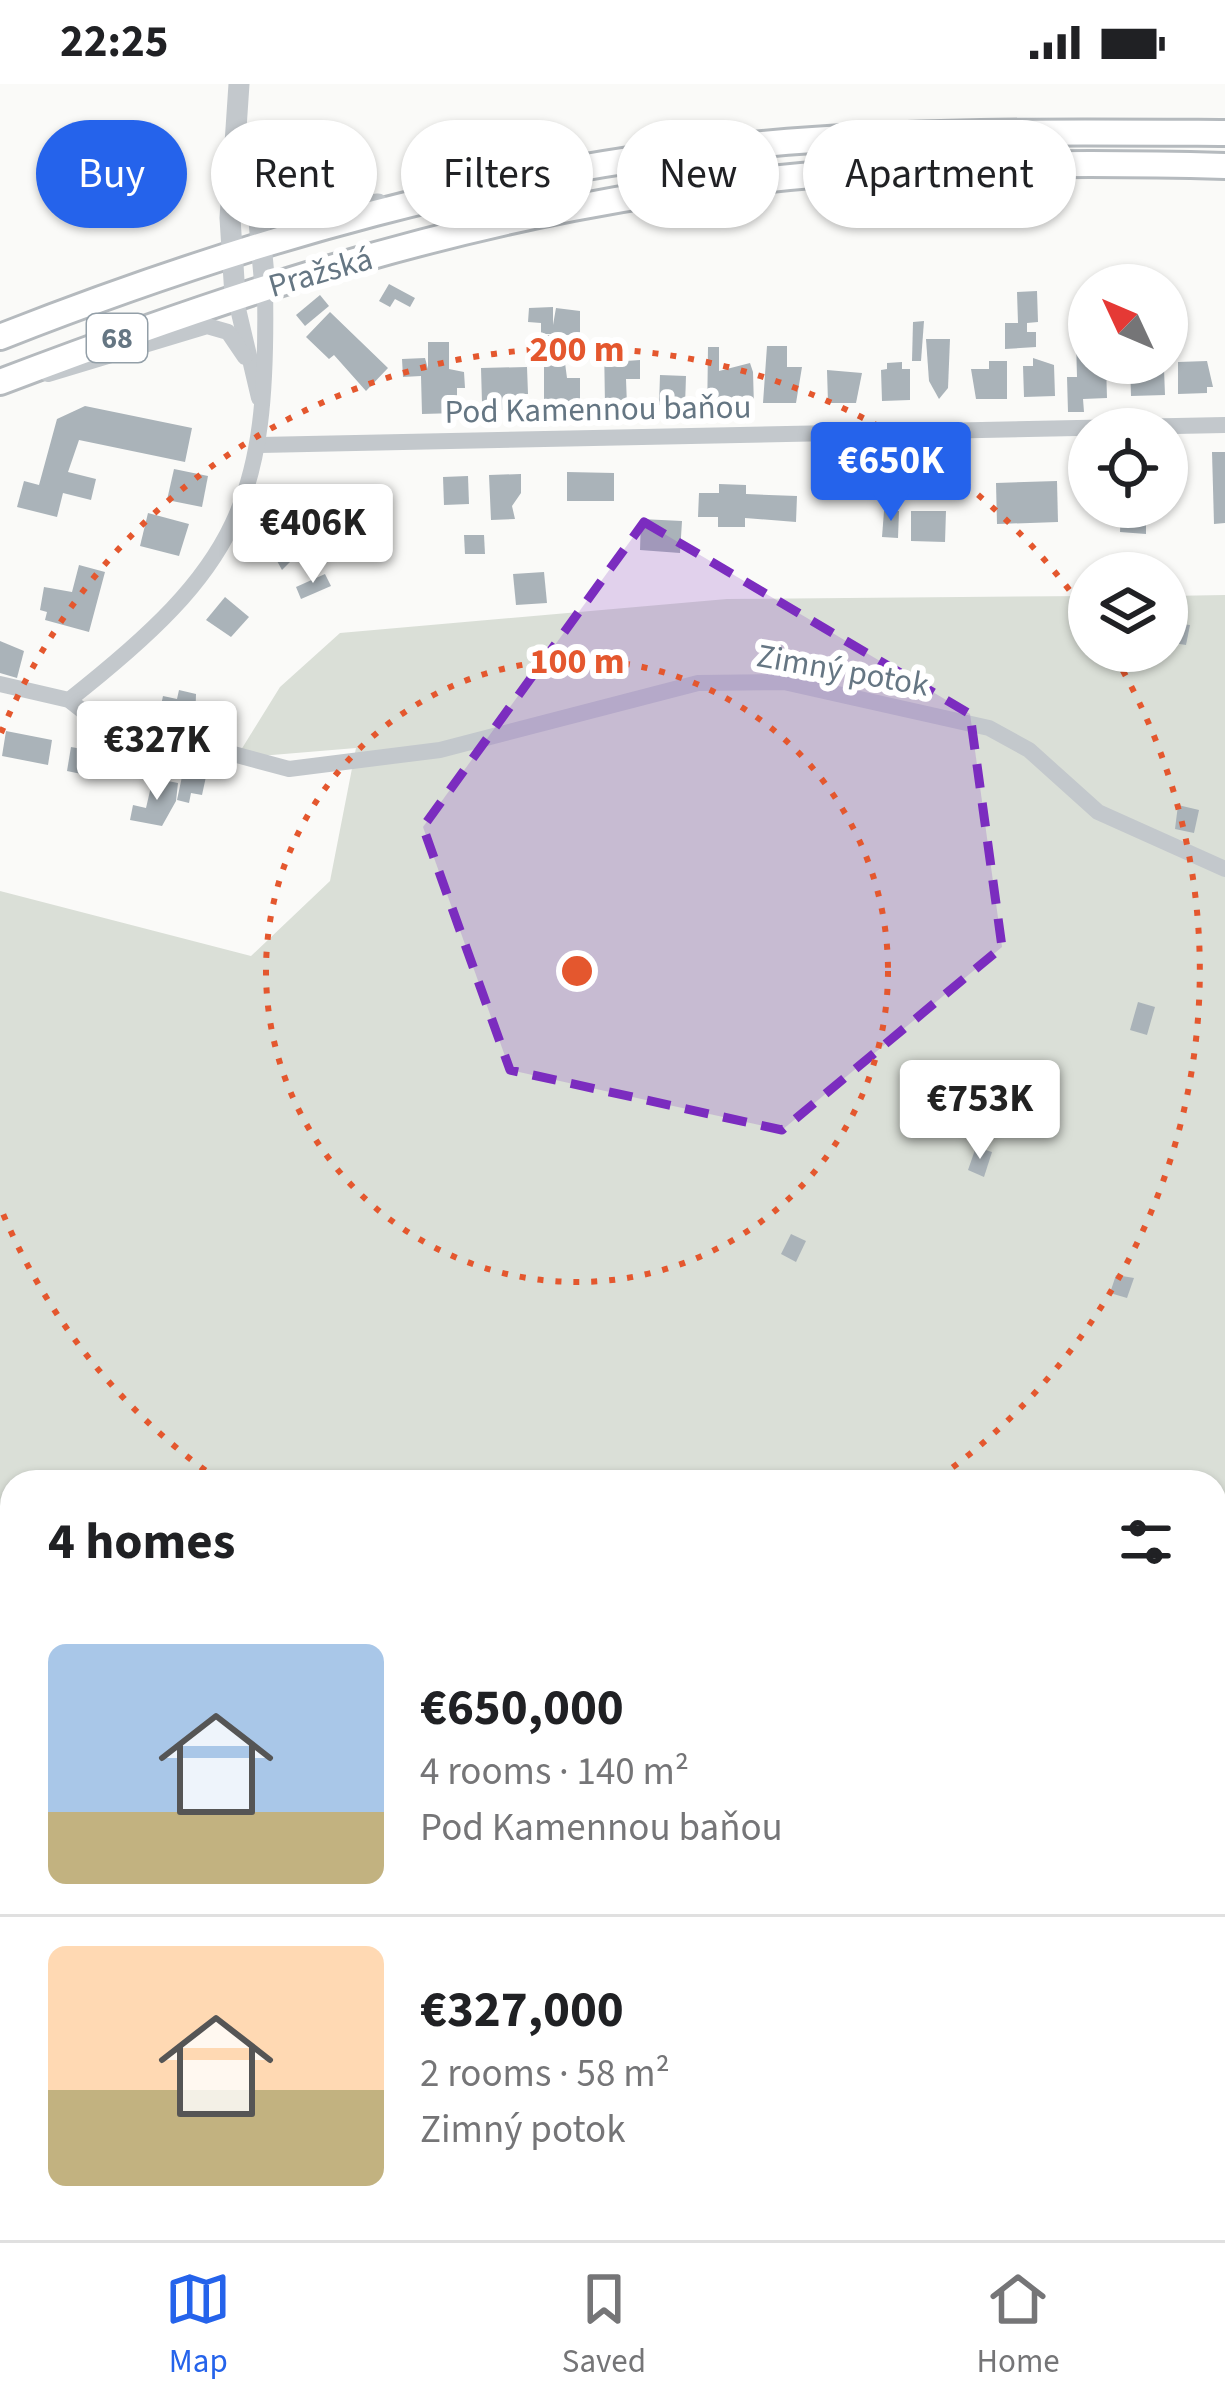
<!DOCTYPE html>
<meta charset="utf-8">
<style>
body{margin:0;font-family:"Source Sans 3",sans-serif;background:#f6f6f6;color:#202124;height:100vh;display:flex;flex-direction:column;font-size:45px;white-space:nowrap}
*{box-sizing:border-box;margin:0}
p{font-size:39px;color:#757577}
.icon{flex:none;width:66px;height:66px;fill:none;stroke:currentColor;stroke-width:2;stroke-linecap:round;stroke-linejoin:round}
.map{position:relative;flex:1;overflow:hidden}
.drawer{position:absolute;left:0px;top:1386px;width:1227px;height:771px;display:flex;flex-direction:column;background:#fff;border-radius:36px 36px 0 0;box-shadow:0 3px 9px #0004}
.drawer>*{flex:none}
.top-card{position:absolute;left:36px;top:36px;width:1155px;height:108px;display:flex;gap:24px}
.needle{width:78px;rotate:314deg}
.tools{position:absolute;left:1068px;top:180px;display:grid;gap:24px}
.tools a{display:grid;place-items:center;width:120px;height:120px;border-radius:50%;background:#fff;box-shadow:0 3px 9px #0004;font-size:60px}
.price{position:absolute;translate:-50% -102px;padding:0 27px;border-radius:12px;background:#fff;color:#222;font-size:39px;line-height:78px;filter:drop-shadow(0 3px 6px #0008)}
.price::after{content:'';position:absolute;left:50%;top:72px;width:36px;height:27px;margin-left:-18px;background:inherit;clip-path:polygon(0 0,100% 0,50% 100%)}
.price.current{background:#2563eb;color:#fff}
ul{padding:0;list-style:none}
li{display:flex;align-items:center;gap:36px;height:300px;padding:0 48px}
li+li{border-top:3px solid #e0e0e0}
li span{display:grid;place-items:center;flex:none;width:336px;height:240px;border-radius:18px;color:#555}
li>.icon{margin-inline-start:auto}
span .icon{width:144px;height:144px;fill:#fffc;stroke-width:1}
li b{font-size:51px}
h2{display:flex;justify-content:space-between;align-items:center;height:144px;padding:0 48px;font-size:51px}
.pill{padding:0 42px;border-radius:54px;background:#fff;box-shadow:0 3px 9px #0004;font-size:42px;line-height:108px}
.pill.current{background:#2563eb;color:#fff}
.status{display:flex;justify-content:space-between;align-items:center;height:84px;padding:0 60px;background:#fff;direction:ltr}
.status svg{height:33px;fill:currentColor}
.tabs{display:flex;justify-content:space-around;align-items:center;height:168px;border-top:3px solid #e0e0e0;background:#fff;font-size:33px;color:#757577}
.tabs a{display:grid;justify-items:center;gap:6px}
.tabs .current{color:#2563eb}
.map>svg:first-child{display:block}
</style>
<div class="status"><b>22:25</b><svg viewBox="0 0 49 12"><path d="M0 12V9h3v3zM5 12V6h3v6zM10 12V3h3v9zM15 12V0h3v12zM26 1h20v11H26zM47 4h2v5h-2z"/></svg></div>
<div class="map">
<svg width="1225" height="2156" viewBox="0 0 1225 2156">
<rect width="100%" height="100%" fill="#fafaf8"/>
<!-- green -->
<path fill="#dadfd7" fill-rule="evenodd" d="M1225,511V2156H0V807L251,872L330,797L356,664L236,674L280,603L340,549L727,515L1089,512V567H1167V512ZM12,1398H1215V2145H12Z"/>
<!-- building -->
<g fill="#aab3b9">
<polygon points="389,200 415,214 410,223 395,215 390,223 379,217"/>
<polygon points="1037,207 1038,238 1027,239 1027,248 1036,248 1036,263 1005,265 1005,239 1018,239 1017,208"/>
<polygon points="320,211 329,222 305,242 296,231"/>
<polygon points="553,223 553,241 556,224 580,227 580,251 565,251 565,279 567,294 580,294 580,324 544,324 544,252 554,250 541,250 541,239 528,238 529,224"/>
<polygon points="330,228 388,284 366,307 334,271 329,275 306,253"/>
<polygon points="924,237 921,277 912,277 913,238"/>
<polygon points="926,255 950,255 948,304 939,315 929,297"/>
<polygon points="1076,256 1089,256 1089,279 1106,279 1107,314 1083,315 1084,328 1068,328 1067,293 1077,293"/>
<polygon points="428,258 449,258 449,285 464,288 465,304 457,304 457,329 422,330 421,292 403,293 402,275 425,274 428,285"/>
<polygon points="604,259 626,259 626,277 640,276 640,295 626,295 627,322 605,322"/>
<polygon points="767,262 787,262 787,283 802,283 796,319 763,319"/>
<polygon points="708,263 719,263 719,287 750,279 753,288 754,323 725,324 725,337 707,337"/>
<polygon points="1033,274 1054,281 1055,312 1024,313 1023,282 1033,282"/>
<polygon points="989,277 1007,277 1007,315 976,315 971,285 989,285"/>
<polygon points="1207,277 1213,303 1207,303 1207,309 1178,310 1178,278"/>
<polygon points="902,278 902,285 910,285 910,316 882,317 881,286 887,285 887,279"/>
<polygon points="1130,279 1154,279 1154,285 1164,285 1165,311 1131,312"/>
<polygon points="527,283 528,310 521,310 521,326 481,326 481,339 463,339 462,319 482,319 481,284"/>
<polygon points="827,286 862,289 856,319 828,319"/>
<polygon points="660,291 686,292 685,322 659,321"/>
<polygon points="85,322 192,344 185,378 79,356 68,388 96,395 91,416 63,409 57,433 17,423 24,397 39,401 57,335"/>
<polygon points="1212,368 1225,368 1225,439 1214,440"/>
<polygon points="174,385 208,392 202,423 167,416"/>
<polygon points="567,388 614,389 614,417 567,417"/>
<polygon points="521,390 521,409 512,422 515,435 491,436 489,391"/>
<polygon points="468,392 469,420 444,421 443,393"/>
<polygon points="1057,397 1058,438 997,440 996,399"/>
<polygon points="719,400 746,401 746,410 797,412 796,438 745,434 745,443 718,443 718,433 698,433 699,409 719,409"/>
<polygon points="365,401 378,431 349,444 335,415 349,408 347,404"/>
<polygon points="1121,426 1146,426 1146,450 1120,448"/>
<polygon points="884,427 899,427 898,454 882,453"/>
<polygon points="911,427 946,427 945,458 911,457"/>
<polygon points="148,429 189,440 179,472 140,462"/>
<polygon points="641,435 682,437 680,469 640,466"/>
<polygon points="288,440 291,445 298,442 305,453 297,457 302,466 282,486 265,455"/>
<polygon points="464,451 484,451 485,470 465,470"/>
<polygon points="79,481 105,488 89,548 45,536 47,528 40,526 44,503 72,508"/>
<polygon points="544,488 547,519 516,521 513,490"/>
<polygon points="325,490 331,502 301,515 296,503"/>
<polygon points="225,513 249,533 231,553 206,536"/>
<polygon points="1167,538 1190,541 1186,561 1167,558"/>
<polygon points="0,557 24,567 17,594 0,589"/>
<polygon points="179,606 196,610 195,642 158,635 163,612 177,615"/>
<polygon points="6,647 52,656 48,681 2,672"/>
<polygon points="71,663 110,670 105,695 67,687"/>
<polygon points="184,683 207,688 202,711 191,709 189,719 177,716"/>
<polygon points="153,694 178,699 176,717 162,742 130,736 133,721 146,724"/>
<polygon points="1178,721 1199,726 1194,749 1175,745"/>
<polygon points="1138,918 1155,923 1147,951 1130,946"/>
<polygon points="976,1063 992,1068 984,1093 968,1086"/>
<polygon points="791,1150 806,1157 796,1178 781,1170"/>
<polygon points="1116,1191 1134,1194 1127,1214 1110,1209"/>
</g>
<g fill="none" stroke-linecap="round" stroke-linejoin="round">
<defs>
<g id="primary">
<path d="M0,253C244,157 500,83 763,60C917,46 1071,48 1225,49"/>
<path d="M0,298C187,227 376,162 573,124C786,82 1009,76 1225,82"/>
</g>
</defs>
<!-- primary casing -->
<use href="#primary" stroke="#b5babe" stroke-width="30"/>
<!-- minor -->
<g stroke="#c3c8cc" stroke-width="16">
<polyline points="235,212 259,314"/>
<polyline points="48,290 207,242 228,248 245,273"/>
<polyline points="260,361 1225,341"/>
<polyline points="0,600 69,616 88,631 289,685 440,666 698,599 784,598 989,644 1029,666 1098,728 1225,785"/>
<path d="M69,616C239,482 269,419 265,203"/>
</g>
<!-- tertiary -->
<g stroke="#c3c8cc" stroke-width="21">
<path d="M252,61C283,128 310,128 378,120"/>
<polyline points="253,72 265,203"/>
<polyline points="235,212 230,134 239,0"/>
</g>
<!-- primary -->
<use href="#primary" stroke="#fff" stroke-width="24"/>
</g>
<!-- marked area -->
<path fill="#7b2cbf" fill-opacity="0.2" stroke="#7b2cbf" stroke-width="9" stroke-dasharray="24 15" stroke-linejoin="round" d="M644,438L970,630L1002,863L782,1046L510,986L423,743Z"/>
<!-- distance rings -->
<g fill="none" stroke="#e4572e" stroke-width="6" stroke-dasharray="6 12">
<circle cx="577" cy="887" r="311"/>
<path d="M220 1397A623 623 0 0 1 1 1125M1 649A623 623 0 0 1 1087 530M1114 571A623 623 0 0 1 934 1397"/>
</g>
<g text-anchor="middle" stroke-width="12" stroke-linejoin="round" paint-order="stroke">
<!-- shield labels -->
<rect fill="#fff" stroke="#939fa8" stroke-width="3" x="87" y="230" width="60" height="48" rx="9"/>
<g font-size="30" font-weight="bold" fill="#657683">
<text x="117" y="264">68</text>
</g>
<!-- street labels -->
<g font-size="33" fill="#657683" stroke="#fff">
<text transform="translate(320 187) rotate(-16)" y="12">Pražská</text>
<text transform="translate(598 324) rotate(-1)" y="12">Pod Kamennou baňou</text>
<text transform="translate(843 585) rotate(10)" y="12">Zimný potok</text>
</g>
</g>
<circle cx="577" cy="887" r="18" fill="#e4572e" stroke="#fff" stroke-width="6"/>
<g font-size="36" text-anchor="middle" font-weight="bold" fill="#e4572e" stroke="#fff" stroke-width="12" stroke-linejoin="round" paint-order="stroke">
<text x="577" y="277">200 m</text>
<text x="577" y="589">100 m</text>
</g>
</svg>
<div class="tools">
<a><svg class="needle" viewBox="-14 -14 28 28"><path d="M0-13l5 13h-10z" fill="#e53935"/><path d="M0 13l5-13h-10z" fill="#757577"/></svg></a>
<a><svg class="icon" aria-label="locate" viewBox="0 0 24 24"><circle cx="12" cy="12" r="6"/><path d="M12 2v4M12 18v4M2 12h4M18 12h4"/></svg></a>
<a><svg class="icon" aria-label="layers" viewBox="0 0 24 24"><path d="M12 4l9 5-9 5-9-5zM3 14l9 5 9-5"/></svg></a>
</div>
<b class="price current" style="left:891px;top:440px">€650K</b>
<b class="price" style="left:313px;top:502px">€406K</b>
<b class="price" style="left:157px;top:719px">€327K</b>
<b class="price" style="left:980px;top:1078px">€753K</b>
<div class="top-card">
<a class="pill current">Buy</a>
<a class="pill">Rent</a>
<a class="pill">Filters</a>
<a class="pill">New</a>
<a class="pill">Apartment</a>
</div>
<section class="drawer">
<h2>4 homes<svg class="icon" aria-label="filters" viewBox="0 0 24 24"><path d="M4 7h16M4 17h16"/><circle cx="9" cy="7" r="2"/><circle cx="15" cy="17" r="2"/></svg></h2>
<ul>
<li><span style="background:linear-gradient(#a9c7e8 70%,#c2b280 0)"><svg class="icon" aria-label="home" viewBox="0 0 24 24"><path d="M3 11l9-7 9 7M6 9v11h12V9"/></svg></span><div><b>€650,000</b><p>4 rooms · 140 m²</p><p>Pod Kamennou baňou</p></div></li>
<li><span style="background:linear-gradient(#ffd9b3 60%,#c2b280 0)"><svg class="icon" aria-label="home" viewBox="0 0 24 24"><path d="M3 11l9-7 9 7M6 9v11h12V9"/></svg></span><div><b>€327,000</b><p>2 rooms · 58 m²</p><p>Zimný potok</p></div></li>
</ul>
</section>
</div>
<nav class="tabs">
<a class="current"><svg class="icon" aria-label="map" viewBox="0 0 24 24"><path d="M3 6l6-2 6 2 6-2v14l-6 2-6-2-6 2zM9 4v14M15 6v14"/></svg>Map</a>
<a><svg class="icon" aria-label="saved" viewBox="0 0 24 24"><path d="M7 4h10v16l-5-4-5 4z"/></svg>Saved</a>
<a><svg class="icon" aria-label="home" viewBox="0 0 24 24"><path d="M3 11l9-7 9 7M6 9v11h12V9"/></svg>Home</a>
</nav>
